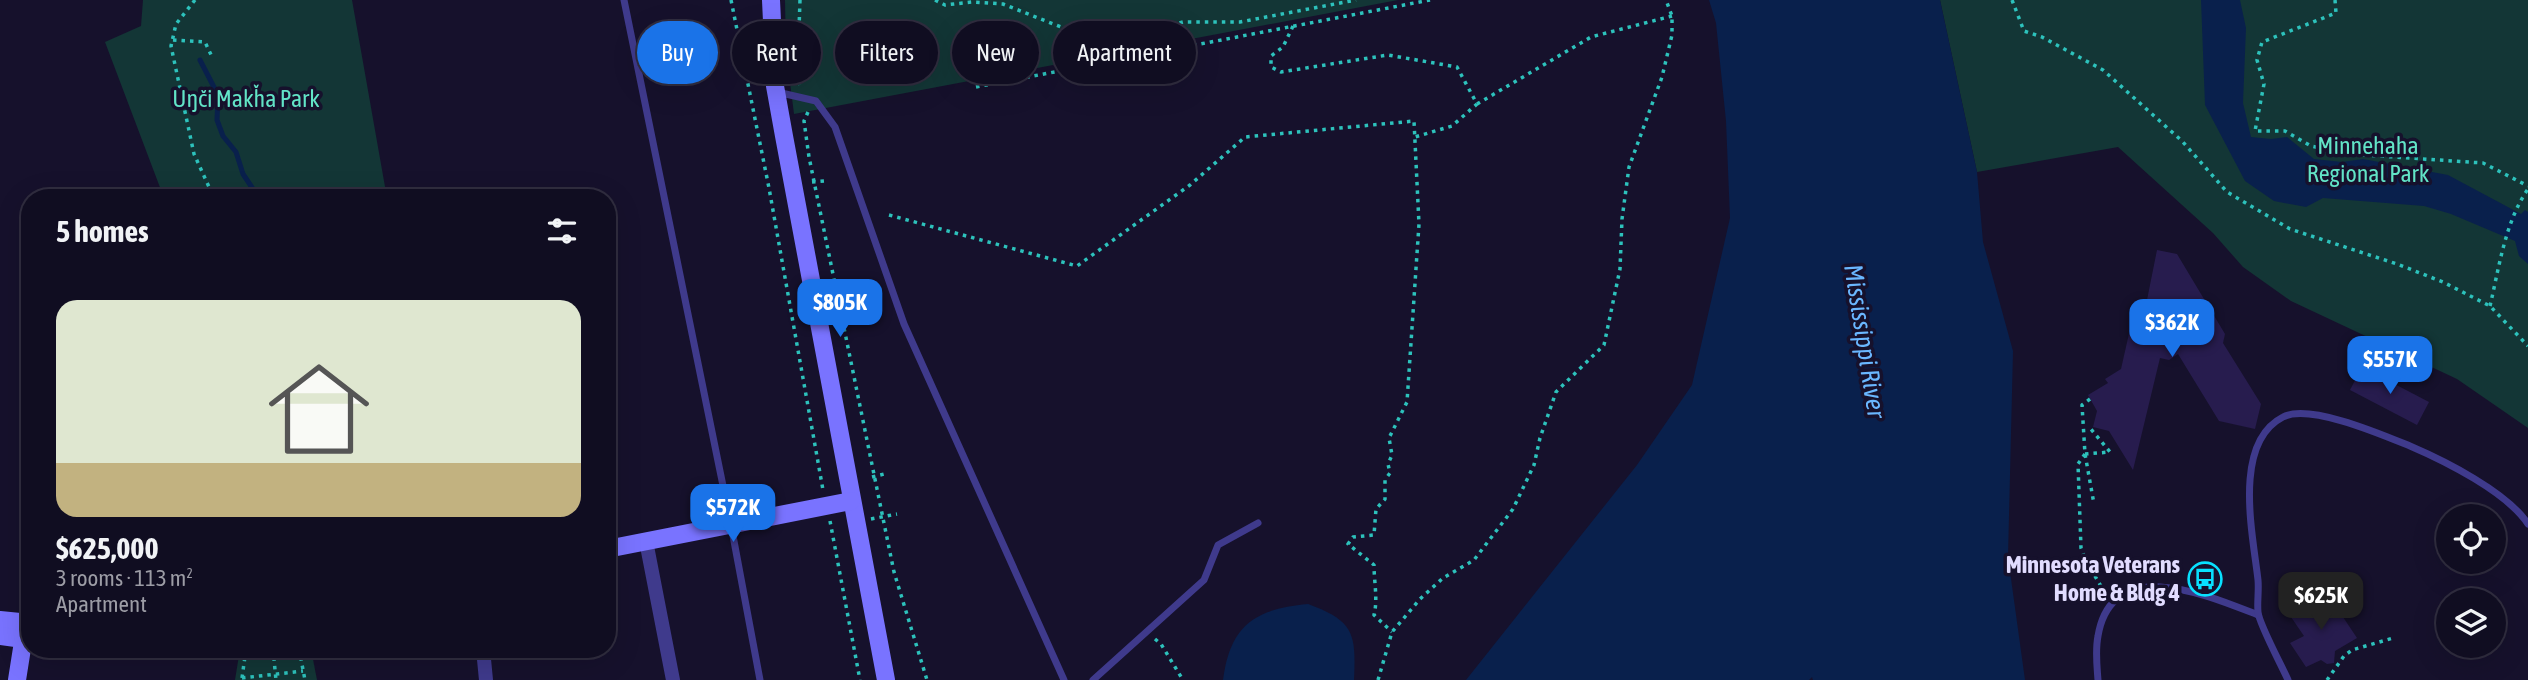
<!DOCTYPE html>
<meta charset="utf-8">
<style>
body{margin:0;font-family:"Asap Condensed",sans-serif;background:#19162a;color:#f1f3f6;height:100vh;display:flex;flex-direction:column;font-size:26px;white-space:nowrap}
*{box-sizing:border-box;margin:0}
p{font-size:23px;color:#9c9ca5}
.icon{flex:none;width:38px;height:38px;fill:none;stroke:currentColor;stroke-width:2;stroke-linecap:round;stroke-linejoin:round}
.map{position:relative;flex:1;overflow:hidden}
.panel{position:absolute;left:21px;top:189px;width:595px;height:469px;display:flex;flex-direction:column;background:#100d21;border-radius:28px;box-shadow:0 7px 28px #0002,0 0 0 2px #302d3f}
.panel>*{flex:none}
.guide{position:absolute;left:637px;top:21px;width:665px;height:63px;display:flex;gap:14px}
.controls{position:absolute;left:2436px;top:504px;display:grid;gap:14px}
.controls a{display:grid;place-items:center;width:70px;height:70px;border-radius:50%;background:#100d21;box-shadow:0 7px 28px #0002,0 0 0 2px #302d3f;font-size:35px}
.price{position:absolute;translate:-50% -60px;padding:0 16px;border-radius:14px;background:#1a73e8;color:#fff;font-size:23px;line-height:46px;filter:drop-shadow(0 2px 4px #0008)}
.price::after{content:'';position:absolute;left:50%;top:42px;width:21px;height:16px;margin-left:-10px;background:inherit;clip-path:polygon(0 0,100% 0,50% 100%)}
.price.current{background:#222;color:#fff}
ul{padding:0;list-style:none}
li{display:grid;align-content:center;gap:14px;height:371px;padding:0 35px}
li+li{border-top:2px solid #302d3f}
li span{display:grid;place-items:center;height:217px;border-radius:21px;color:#555}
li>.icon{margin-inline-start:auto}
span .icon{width:126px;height:126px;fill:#fffc;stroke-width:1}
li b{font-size:30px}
h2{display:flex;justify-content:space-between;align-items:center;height:84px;padding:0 35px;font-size:30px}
.chip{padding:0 24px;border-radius:32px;background:#100d21;box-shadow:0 7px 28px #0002,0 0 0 2px #302d3f;font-size:24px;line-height:63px}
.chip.current{background:#1a73e8;color:#fff}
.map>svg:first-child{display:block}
</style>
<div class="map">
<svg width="2528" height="680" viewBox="0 0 2528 680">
<rect width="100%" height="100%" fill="#16112c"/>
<!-- green -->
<g fill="#133636">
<polygon points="143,0 352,0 387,198 164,198 105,42 141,26"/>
<polygon points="785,0 1398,0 794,114 786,51"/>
<polygon points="1940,0 2528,0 2528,428 2457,379 2291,301 2243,267 2213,233 2118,147 1977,172"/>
<polygon points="240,649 311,649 317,680 235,680"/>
</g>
<!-- water -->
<g fill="#09204c">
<polygon points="1709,0 1940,0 1977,172 1983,242 2013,351 2008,557 2025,680 1813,680 1812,677 1809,680 1466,680 1637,465 1692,385 1730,218 1726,121 1716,23"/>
<polygon points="2201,0 2240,0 2246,28 2243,103 2251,137 2271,139 2287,137 2314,159 2342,162 2363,159 2448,175 2521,214 2525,210 2528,212 2528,264 2519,256 2515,241 2451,214 2424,206 2323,198 2306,207 2274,201 2245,181 2205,105"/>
<path d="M1308,604C1354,621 1356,633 1354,680H1223C1230,625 1255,609 1308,604Z"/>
</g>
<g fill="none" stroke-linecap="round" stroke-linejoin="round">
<!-- stream -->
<polyline stroke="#09204c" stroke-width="5" points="200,60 218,95 217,120 223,136 236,152 243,174 253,189 271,198"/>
</g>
<!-- building -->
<g fill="#271c4e">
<polygon points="2157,250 2177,254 2225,334 2223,343 2261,404 2255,429 2219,421 2178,354 2169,360 2160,358 2133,470 2109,431 2093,427 2097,411 2088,395 2108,383 2105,379 2121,369 2135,307 2147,300"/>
<polygon points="2362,367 2429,402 2417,425 2350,390"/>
<polygon points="2327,593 2357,638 2335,651 2334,663 2327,664 2321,660 2306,667 2290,643 2304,636 2291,617"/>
</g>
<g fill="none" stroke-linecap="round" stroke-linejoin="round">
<!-- path -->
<g stroke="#2dc2bc" stroke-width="3.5" stroke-dasharray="3.5 5" stroke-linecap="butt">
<polyline points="195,0 176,24 171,46 194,154 214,198"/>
<polyline points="731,0 769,188 823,490"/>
<polyline points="800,0 798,58 800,85"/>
<polyline points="935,0 945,5 972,2 1003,4 1066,29 1077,29 1107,21 1121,24 1134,31 1146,32 1183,22 1240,22 1356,0"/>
<polyline points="2012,0 2024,31 2042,37 2103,70 2182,141 2227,192 2290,229 2397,264 2443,282 2490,306 2528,346"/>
<polyline points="2335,0 2336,13 2262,42 2257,60 2264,84 2255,131 2285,131 2311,146 2350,154 2483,163 2528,186"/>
<polyline points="1293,26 1283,47 1271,56 1271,67 1281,72 1388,55 1457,67 1477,104 1452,126 1415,137"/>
<polyline points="173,40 205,42 213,59"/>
<polyline points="976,87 1430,0"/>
<polyline points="1477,104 1591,37 1672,16"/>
<polyline points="808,112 804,121 809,157 894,572 927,680"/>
<polyline points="812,182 824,181"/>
<path d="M889,215L1077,266L1190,185L1245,137L1414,121L1419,224L1407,402L1389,438L1392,455L1388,464L1390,473L1385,480V499L1376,509L1374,535L1353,537L1348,544L1374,565C1374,582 1378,599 1374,615L1392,632"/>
<path d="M2490,306C2499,268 2505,222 2528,189"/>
<polyline points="2090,399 2082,405 2085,454 2094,504"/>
<polyline points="2085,454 2078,464 2081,548 2086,561 2105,593"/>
<polyline points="2085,454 2110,452 2090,428 2093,427"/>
<polyline points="872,477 888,473"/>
<polyline points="871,519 897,514"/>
<polyline points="830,521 860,680"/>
<polyline points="1155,639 1161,644 1183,680"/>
<polyline points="273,649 276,680"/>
<polyline points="299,649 305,680"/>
<polyline points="40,654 120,656 173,649"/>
<polyline points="242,678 303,671"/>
<polyline points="242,678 246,649"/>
<polyline points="1378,680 1392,632 1420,599 1443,578 1474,560 1513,509 1534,465 1540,438 1556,392 1604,345 1620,269 1622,219 1629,167 1662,77 1672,35 1672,16 1666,0"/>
<polyline points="2327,680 2344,656 2352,650 2393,638"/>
</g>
<!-- lane -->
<g stroke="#3f3a8c" stroke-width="7">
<polyline points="624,0 731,525 760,680"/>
<polyline points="777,92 816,101 835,127 904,324 1064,680"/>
<polyline points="1093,680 1204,580 1218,545 1258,523"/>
<path d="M2098,680C2097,666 2095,651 2098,636C2112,553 2209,596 2258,615"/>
<path d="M2288,680C2282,666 2259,624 2258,612C2257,602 2259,591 2258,580C2253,535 2232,443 2283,417C2309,403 2383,435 2410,446C2445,461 2507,492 2528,524"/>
</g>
<!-- street -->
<g stroke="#3f3a8c" stroke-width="14">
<polyline points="646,541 673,680"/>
<polyline points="483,649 486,680"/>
</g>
<!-- secondary -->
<g stroke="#7973ff" stroke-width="18">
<polyline points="771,0 775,86 784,136 886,680"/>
<polyline points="607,549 851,501"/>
<polyline points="0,620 30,623"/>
<polyline points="0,636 30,640"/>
<polyline points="17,680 26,623"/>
</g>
</g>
<!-- icons -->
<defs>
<symbol id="bus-ring" viewBox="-11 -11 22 22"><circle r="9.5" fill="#16112c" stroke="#08e1ff" stroke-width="1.5"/><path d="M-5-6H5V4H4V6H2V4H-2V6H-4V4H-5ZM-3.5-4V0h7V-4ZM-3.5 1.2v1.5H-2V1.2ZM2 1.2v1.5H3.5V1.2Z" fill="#08e1ff"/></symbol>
</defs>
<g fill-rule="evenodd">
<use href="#bus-ring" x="2186" y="560" width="38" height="38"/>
</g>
<g text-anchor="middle" stroke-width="7" stroke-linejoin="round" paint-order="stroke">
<!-- park labels -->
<g font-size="24" fill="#62e4c7" stroke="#16112c">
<text x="246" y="107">Uŋči Makȟa Park</text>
<text x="2368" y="154">Minnehaha<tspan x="2368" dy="28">Regional Park</tspan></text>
</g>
<!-- poi labels -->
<g font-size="24" font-weight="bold" fill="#e1dcff" stroke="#16112c" text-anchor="end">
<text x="2180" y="573">Minnesota Veterans<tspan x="2180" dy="28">Home &amp; Bldg 4</tspan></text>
</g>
<!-- water labels -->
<g font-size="26" font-style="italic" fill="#6ab7ff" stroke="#16112c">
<text transform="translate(1865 341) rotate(81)" y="9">Mississippi River</text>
</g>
</g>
</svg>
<div class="controls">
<a><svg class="icon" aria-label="locate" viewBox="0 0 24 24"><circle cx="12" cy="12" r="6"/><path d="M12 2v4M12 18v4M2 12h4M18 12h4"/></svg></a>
<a><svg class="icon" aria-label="layers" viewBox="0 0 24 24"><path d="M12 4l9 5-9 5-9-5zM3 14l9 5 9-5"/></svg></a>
</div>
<b class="price" style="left:840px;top:339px">$805K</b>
<b class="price" style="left:2172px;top:359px">$362K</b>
<b class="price" style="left:2390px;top:396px">$557K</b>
<b class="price" style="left:733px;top:544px">$572K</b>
<b class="price current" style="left:2321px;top:632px">$625K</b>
<div class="guide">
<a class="chip current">Buy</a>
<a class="chip">Rent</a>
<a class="chip">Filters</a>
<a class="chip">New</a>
<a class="chip">Apartment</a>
</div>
<section class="panel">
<h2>5 homes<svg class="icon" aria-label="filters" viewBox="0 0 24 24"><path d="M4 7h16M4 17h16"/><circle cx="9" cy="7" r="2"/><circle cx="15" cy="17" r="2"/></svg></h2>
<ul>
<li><span style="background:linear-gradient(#dfe7d0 75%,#c2b280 0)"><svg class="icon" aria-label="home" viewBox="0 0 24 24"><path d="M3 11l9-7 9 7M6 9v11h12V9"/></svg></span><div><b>$625,000</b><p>3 rooms · 113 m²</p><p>Apartment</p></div></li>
</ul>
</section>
</div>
